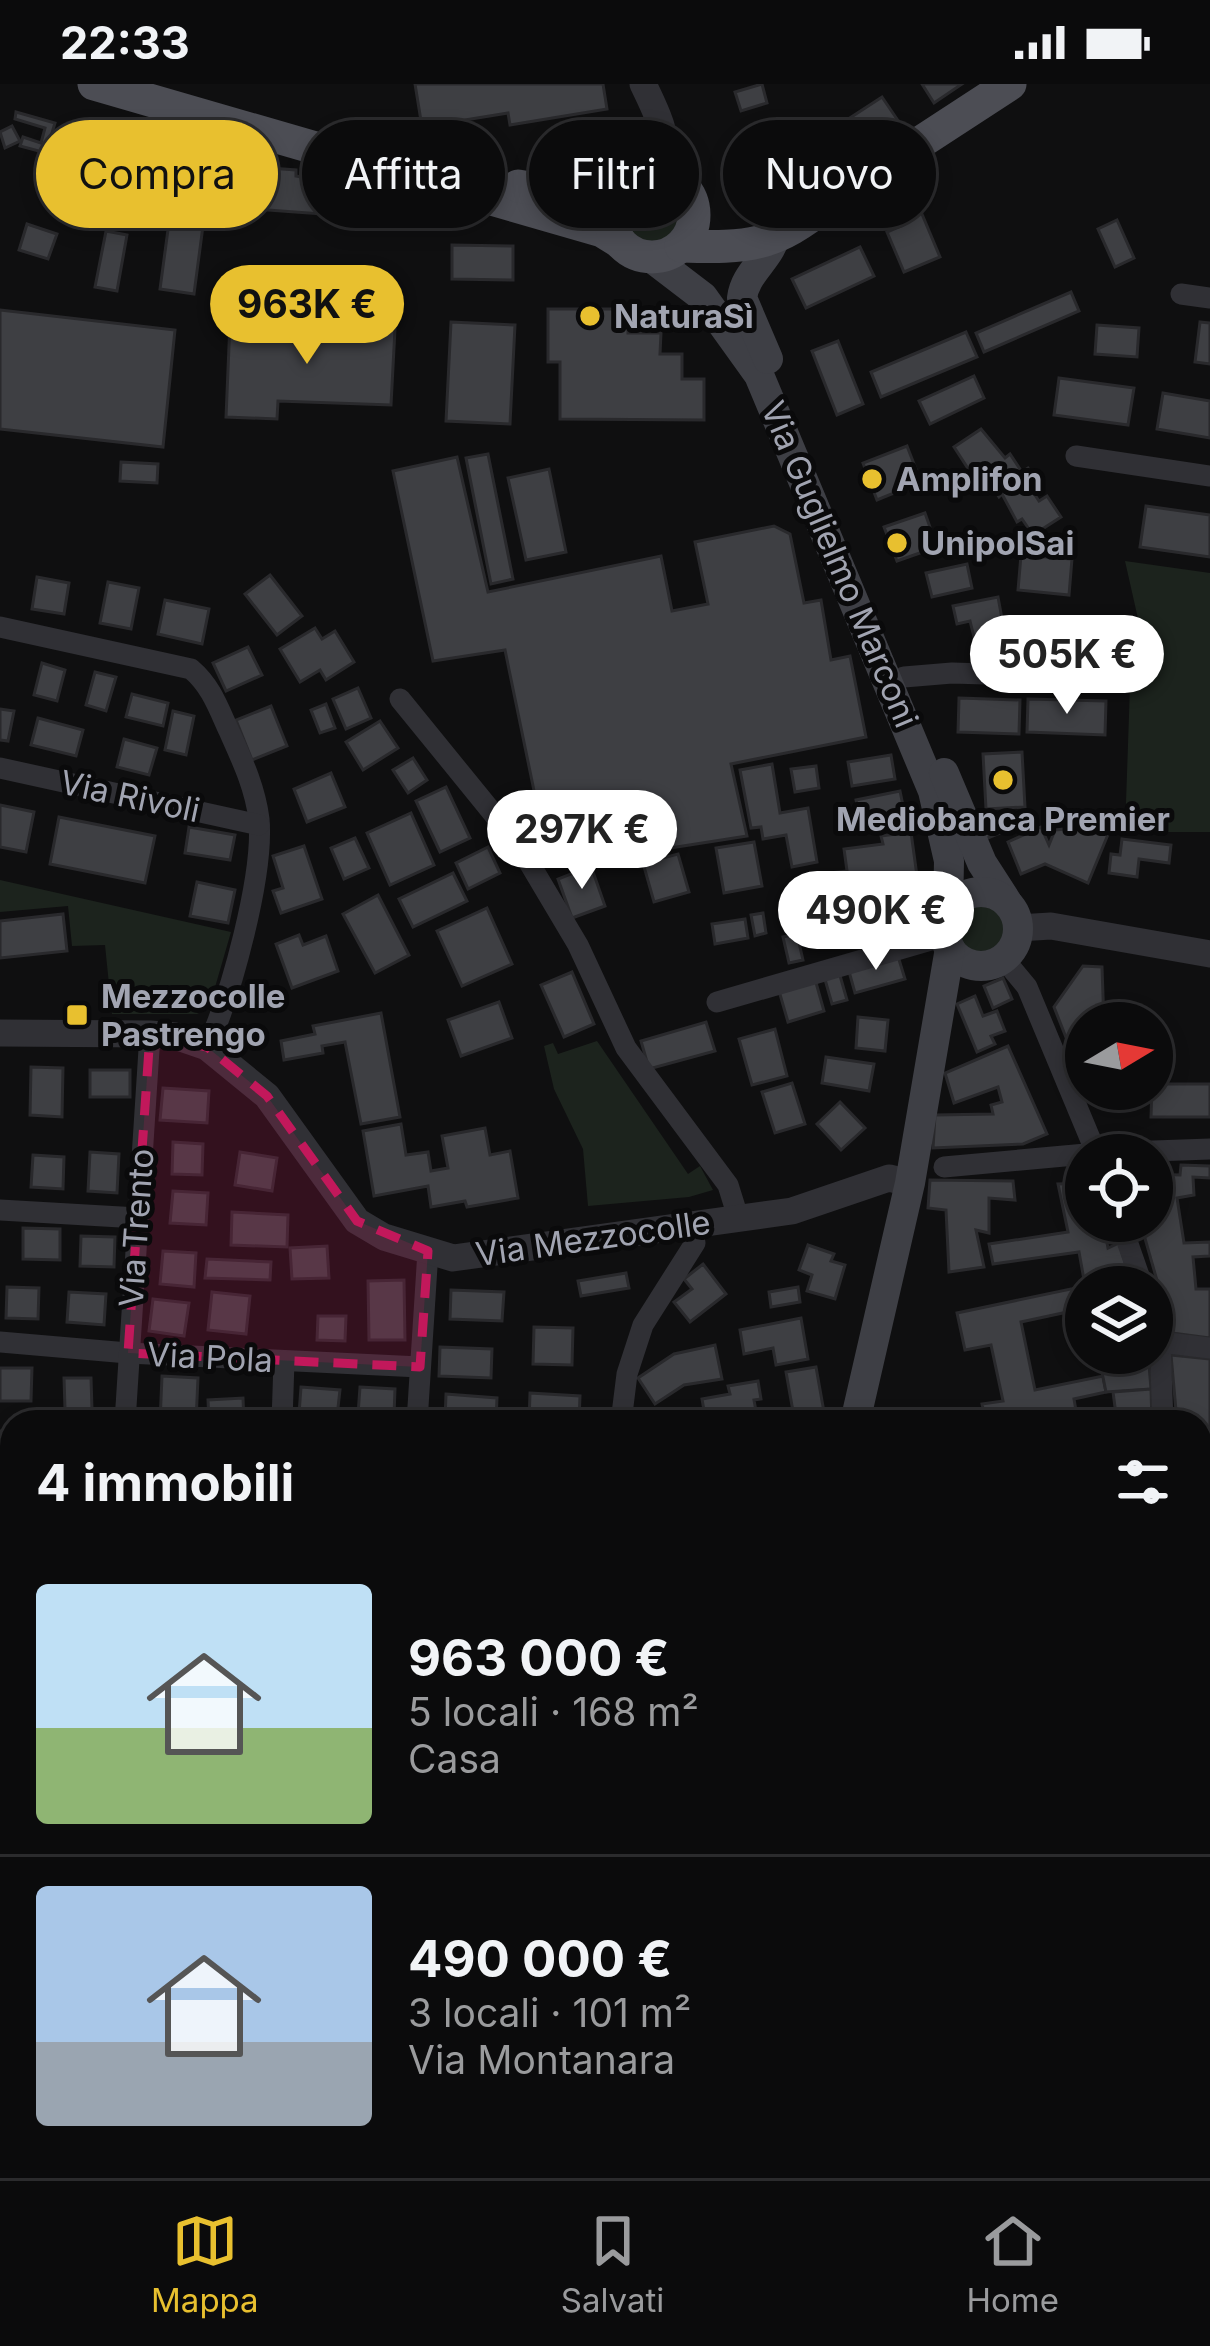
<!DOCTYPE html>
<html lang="it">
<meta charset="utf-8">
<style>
body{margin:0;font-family:Inter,sans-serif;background:#19191a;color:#f1f3f6;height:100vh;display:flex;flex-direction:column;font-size:45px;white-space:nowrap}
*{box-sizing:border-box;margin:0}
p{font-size:39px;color:#9a9b9d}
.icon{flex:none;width:66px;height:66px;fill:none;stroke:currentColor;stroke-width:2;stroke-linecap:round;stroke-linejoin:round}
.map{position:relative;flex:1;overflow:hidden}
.side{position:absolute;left:0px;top:1326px;width:1212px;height:768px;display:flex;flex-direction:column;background:#0b0b0c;border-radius:36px 36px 0 0;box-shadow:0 6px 18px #0003,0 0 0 3px #2b2b2d}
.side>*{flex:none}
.hud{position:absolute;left:36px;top:36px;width:1140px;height:108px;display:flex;gap:24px}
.needle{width:78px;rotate:80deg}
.tools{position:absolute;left:1065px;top:918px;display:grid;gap:24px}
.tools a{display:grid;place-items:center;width:108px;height:108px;border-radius:50%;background:#0b0b0c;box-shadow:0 6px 18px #0003,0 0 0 3px #2b2b2d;font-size:60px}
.price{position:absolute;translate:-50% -102px;padding:0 27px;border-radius:42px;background:#fff;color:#222;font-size:39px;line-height:78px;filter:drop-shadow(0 3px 6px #0008)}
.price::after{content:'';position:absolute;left:50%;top:72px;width:36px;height:27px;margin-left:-18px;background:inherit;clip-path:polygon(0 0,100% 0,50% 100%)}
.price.selected{background:#e8c02f;color:#111}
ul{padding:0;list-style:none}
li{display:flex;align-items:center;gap:36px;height:300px;padding:0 36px}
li+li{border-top:3px solid #2b2b2d}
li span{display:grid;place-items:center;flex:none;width:336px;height:240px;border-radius:12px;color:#555}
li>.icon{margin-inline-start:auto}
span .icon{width:144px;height:144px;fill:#fffc;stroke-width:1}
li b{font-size:51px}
h2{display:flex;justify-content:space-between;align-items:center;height:144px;padding:0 36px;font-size:51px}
.pill{padding:0 42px;border-radius:54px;background:#0b0b0c;box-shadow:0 6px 18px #0003,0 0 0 3px #2b2b2d;font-size:42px;line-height:108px}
.pill.selected{background:#e8c02f;color:#111}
.status{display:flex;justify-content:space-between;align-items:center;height:84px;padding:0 60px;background:#0b0b0c;direction:ltr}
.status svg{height:33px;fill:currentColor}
.dock{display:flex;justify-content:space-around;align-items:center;height:168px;border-top:3px solid #2b2b2d;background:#0b0b0c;font-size:33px;color:#9a9b9d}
.dock a{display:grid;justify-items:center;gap:6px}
.dock .selected{color:#e8c02f}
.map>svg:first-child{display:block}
</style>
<div class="status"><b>22:33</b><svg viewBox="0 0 49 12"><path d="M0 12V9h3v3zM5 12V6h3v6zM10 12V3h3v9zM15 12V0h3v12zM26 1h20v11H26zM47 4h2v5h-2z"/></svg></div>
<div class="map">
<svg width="1210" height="2094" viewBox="0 0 1210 2094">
<rect width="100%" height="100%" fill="#0f0f10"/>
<!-- green -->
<g fill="#1c231d">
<circle cx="652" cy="131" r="26"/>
<polygon points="1125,477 1210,489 1210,748 1125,748 1130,602 1139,602 1141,548"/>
<polygon points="0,796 231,848 209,924 197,930 112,930 105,861 72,862 68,822 0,828"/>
<polygon points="979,818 1002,828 1007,844 997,867 981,872 964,867 953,846 964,823"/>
<polygon points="597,957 688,1090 700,1082 713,1106 689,1113 588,1122 583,1065 554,1005 544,962 553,959 558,970"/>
</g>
<!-- building -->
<g fill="#3e3f43" stroke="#29292c" stroke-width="3">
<polygon points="415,0 603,0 607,25 510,41 508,29 422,43"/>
<polygon points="762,0 767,19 741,27 735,8"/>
<polygon points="922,0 962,0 934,19"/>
<polygon points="882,13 901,41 854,71 836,43"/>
<polygon points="16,28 55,39 46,69 20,62 23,53 41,59 45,44 15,35"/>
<polygon points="12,42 20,57 5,64 0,48"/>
<polygon points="765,57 771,73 801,61 811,87 744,107 730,70"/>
<polygon points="124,67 143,71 133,126 113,123"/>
<polygon points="153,74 190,78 187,111 150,107"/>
<polygon points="234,77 270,79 270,84 296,86 296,92 351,102 349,132 226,123 228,92 233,93"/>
<polygon points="93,82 117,88 110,120 86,114"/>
<polygon points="64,90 79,94 75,111 60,107"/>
<polygon points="914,111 940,173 904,188 887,148 901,142 893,120"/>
<polygon points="1117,136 1134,174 1115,183 1098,145"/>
<polygon points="169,138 203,142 194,210 160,205"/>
<polygon points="27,140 57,150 48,175 19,166"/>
<polygon points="106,147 127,151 117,207 95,203"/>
<polygon points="452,161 513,162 513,196 452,195"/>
<polygon points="860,163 874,192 806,224 792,195"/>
<polygon points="1071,208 1079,227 984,268 976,249"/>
<polygon points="548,225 628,225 628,249 661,249 660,270 682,270 682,295 704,295 704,336 560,335 560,278 548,278"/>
<polygon points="0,226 175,246 163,363 0,345"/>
<polygon points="230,238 395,245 391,321 278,317 277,335 226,333"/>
<polygon points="451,238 515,241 510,340 446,337"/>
<polygon points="1200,238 1210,239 1210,280 1195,278"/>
<polygon points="1097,241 1139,244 1137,273 1095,270"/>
<polygon points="966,248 977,273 881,313 871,288"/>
<polygon points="838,257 863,320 837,331 812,267"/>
<polygon points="974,292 984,314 930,340 919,317"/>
<polygon points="1059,294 1134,304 1128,341 1054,331"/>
<polygon points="1163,309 1210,317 1210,354 1157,345"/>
<polygon points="981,345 1005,374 1010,370 1022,388 1028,384 1039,400 1031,405 1039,417 1047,412 1061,433 1033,451 1022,435 1017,438 1002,410 999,413 986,393 981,396 973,383 969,386 954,363"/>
<polygon points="907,362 921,398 877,416 863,379"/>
<polygon points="488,370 513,495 491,500 466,374"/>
<polygon points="457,373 488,508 661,472 672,527 708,520 695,458 774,442 790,450 804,519 821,516 831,576 850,572 866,653 731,680 747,752 619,772 613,755 546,765 505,566 433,577 393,387"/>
<polygon points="121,378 158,380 157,399 120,397"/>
<polygon points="549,385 566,468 526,476 508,394"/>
<polygon points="1146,422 1210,431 1210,473 1140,463"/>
<polygon points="925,429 937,463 897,477 884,443"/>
<polygon points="1021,471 1072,475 1069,511 1018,506"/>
<polygon points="967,480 972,504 932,513 926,489"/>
<polygon points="270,491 302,532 277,551 245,510"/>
<polygon points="37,493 69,499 64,530 32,525"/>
<polygon points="108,498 139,504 131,545 100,539"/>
<polygon points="998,513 1005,551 975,557 970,537 957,540 953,522"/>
<polygon points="165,516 209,525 202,560 158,550"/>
<polygon points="315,544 322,555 335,547 354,578 326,596 320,586 300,598 280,565"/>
<rect x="1057" y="545" width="48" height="33"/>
<polygon points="248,563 262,591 226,607 213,579"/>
<polygon points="42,579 65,586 57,617 34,611"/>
<polygon points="95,588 116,593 106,627 86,621"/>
<polygon points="358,604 371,634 346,645 333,615"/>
<polygon points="132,610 168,619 163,642 126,633"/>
<polygon points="959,614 1020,616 1019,650 958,648"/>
<polygon points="1028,615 1106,617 1105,651 1027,648"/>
<polygon points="326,620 335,644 320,649 311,626"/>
<polygon points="271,622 287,662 252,676 236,636"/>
<polygon points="0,625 14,627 8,657 0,656"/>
<polygon points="173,627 194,632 186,671 165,666"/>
<polygon points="38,634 83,646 76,672 31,661"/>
<polygon points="380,637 398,664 363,686 346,658"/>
<polygon points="124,655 157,664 149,691 117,683"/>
<polygon points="1022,668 1025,723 986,725 983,670"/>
<polygon points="891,671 895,695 852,702 848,678"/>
<polygon points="413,674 427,696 408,709 393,686"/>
<polygon points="772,680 780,729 808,724 817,778 792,783 786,751 763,755 761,743 751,744 740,686"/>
<polygon points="816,682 819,704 795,708 791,685"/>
<polygon points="331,689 345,723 307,738 294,705"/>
<polygon points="446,703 470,754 440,768 416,717"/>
<polygon points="900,707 905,731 861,740 856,716"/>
<polygon points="0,721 34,728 26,768 0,763"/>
<polygon points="411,729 434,781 390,801 367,749"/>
<polygon points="59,733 155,752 145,799 50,780"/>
<polygon points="999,733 1005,747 983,756 977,743"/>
<polygon points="1096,742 1109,748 1088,799 1045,780 1021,790 1008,758 1041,743 1049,761 1055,746"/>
<polygon points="189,743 235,751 230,776 185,769"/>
<polygon points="911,748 920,814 824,827 820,790 847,787 844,765 883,760 881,752"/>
<polygon points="355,754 369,784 344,795 331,764"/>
<polygon points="1122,755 1171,761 1169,779 1139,775 1137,793 1109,789 1111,770 1120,771"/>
<polygon points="754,758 762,802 724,809 716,764"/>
<polygon points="304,762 322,815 281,829 273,807 283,804 273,772"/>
<polygon points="488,763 500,789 468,805 456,779"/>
<polygon points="678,770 689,808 654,818 643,779"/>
<polygon points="591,782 605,822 572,834 558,795"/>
<polygon points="453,789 467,817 413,843 399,815"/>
<polygon points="197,798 235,806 228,839 190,832"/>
<polygon points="378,811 409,871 375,889 343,830"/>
<polygon points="814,821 817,838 800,841 798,824"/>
<polygon points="487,824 512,880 462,902 437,847"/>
<polygon points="763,829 766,849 755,852 751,831"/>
<polygon points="63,830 67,867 0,874 0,837"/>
<polygon points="745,835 748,854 715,860 712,840"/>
<polygon points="797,850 803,876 789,879 783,853"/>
<polygon points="299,851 303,861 326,852 338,887 292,904 276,860"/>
<polygon points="897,869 905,895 855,909 848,884"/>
<polygon points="1083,882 1102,883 1104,939 1086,939 1086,964 1083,951 1067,956 1054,923"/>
<polygon points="572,888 594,940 564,953 541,901"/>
<polygon points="839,888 847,916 832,920 824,892"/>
<polygon points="1003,894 1012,915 993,924 984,902"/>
<polygon points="815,895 824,927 788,938 779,907"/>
<polygon points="975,912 983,932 997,927 1005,947 991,952 995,960 977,968 957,920"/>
<polygon points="499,918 512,954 461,972 448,936"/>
<polygon points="381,929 400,1033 361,1040 345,958 322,962 323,969 284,976 281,957 315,950 313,942"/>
<polygon points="858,933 888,936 885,967 856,964"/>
<polygon points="706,938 715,967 649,985 641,957"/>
<polygon points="775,945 787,992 752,1001 739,955"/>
<polygon points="1008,962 1047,1050 1023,1060 933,1064 935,1031 993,1030 991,1021 1002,1018 998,1003 954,1019 945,989"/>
<polygon points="826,973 874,980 869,1007 822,999"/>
<polygon points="31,983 63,984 62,1033 30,1031"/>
<rect x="90" y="986" width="40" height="27"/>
<polygon points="792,999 805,1040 775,1049 762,1008"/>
<polygon points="1152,1000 1210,1000 1210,1033 1151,1033"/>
<polygon points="163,1004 209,1007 207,1039 160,1036"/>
<polygon points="1090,1005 1112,1005 1113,1014 1095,1021"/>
<polygon points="840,1018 865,1044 841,1066 817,1040"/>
<polygon points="401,1040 406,1071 428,1068 431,1087 448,1084 442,1052 485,1044 490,1071 510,1067 518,1114 467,1123 465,1117 431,1123 428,1102 374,1112 363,1047"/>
<polygon points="173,1058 203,1060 202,1091 172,1090"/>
<polygon points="90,1068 119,1070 117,1109 88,1107"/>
<polygon points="240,1068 277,1074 272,1107 235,1101"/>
<polygon points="33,1071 64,1073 63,1105 31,1103"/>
<polygon points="1181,1081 1210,1082 1210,1094 1193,1093 1194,1111 1177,1114 1184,1159 1210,1158 1210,1172 1193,1173 1196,1205 1210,1205 1210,1254 1172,1249 1140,1137 1152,1137 1152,1090 1180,1091"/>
<polygon points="930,1096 1013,1097 1015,1116 989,1114 989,1149 976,1146 984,1183 949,1188 946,1126 928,1124"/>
<polygon points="1086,1099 1086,1137 1103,1137 1108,1164 1119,1159 1133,1203 1086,1203 1086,1207 1079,1168 993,1180 989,1160 1068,1148 1058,1100"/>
<polygon points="173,1107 208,1109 206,1141 170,1139"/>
<polygon points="232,1128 288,1131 287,1163 231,1161"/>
<polygon points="23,1144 60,1145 60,1176 23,1175"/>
<polygon points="81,1152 115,1153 114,1183 80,1182"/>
<polygon points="808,1161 834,1170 831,1177 845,1181 835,1215 807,1207 812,1191 799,1186"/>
<polygon points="327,1162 329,1194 292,1195 290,1164"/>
<polygon points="163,1167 196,1169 194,1203 160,1200"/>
<polygon points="207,1175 271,1178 270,1196 205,1194"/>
<polygon points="703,1180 726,1210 690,1238 674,1218 692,1205 684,1195"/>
<polygon points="626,1189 629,1204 581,1212 578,1197"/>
<polygon points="404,1196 405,1256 369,1256 368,1197"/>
<polygon points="1085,1202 1086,1224 1021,1238 1035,1306 1103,1292 1106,1308 1074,1315 1078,1338 986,1338 982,1320 1003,1317 991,1261 965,1266 957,1229"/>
<polygon points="7,1203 39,1204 38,1235 6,1234"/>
<polygon points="798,1203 800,1218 771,1223 769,1208"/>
<polygon points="451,1206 504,1208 502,1237 450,1235"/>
<polygon points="69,1208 106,1210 104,1241 67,1238"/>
<polygon points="212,1208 250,1212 246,1250 208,1246"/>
<polygon points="153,1215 189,1219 184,1252 149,1247"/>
<polygon points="318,1232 346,1232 345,1257 317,1256"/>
<polygon points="801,1234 808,1275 776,1281 773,1264 744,1270 740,1246"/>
<polygon points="534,1243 573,1244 572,1281 533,1280"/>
<polygon points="715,1261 722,1295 684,1301 655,1320 638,1294 674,1270"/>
<polygon points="440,1263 492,1265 491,1294 439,1292"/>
<polygon points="1098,1269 1148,1269 1151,1305 1106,1308"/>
<polygon points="1171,1271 1210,1275 1210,1492 1200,1496 1200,1338 1177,1338"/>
<polygon points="816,1283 824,1328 794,1333 786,1288"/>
<polygon points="0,1284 32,1284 31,1317 0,1317"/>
<polygon points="162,1292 198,1294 196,1338 160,1338"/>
<polygon points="64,1294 91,1294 92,1325 65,1325"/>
<polygon points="758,1297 761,1315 754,1316 758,1338 706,1338 702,1315 730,1310 728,1302"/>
<polygon points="301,1303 340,1306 337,1333 299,1330"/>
<polygon points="360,1303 395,1305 394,1332 358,1330"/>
<polygon points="1151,1305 1152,1338 1117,1338 1113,1308"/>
<polygon points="530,1309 580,1312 579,1338 529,1338"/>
<polygon points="446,1310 497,1314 496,1338 445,1335"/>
<polygon points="243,1314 244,1338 209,1338 208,1316"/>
<rect x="0" y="1347" width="12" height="33"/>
<rect x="0" y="1400" width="12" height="31"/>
<polygon points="0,1460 10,1460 10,1507 0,1506"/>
<polygon points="1210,1511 1210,1639 1200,1640 1200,1515"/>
<rect x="0" y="1523" width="12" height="29"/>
<polygon points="12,1576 12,1608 6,1609 0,1579"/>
<polygon points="1210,1647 1210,1781 1200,1782 1200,1648"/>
<polygon points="0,1721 5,1721 6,1765 0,1765"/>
<polygon points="1210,1788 1210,1912 1200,1885 1200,1790"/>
<polygon points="0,1815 11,1864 6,1864 12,1901 12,1963 0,1965"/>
<polygon points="12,2032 12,2069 0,2070 0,2033"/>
<polygon points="127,2082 173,2082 174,2094 125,2092"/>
<polygon points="246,2082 275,2082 274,2092 245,2088"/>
<polygon points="292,2082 322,2082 320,2094 290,2094"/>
<polygon points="380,2082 411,2082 414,2083 411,2094 378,2094"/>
<polygon points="448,2082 496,2082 499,2085 490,2094 475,2094 469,2089 464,2094 437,2094"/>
<polygon points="521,2082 548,2088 546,2094 517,2094"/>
<polygon points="918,2082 1192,2082 1194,2094 920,2094"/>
</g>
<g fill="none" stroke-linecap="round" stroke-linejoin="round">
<!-- pedestrian -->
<polyline stroke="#303035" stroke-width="15" points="1204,1956 1210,1958"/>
<!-- minor -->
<g stroke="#303035" stroke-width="21">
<polyline points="1181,210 1210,214"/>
<polyline points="1076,372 1210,392"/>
<path d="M0,543L191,585C211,602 218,623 229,647C242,676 255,703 259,735C264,791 231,912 207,963"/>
<polyline points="904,593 952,589 1111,594"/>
<polyline points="400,615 518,760 578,861 626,964 728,1101 738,1133"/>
<polyline points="0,684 259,741"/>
<polyline points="1003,874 1027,903 1097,1071"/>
<polyline points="717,918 945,852"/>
<polyline points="944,1083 1097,1069 1210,1065"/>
<polyline points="0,1126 138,1134"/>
<polyline points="1120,1137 1143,1203"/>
<polyline points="1152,1232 1160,1258 1163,1338"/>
<polyline points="0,1258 128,1269 420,1283"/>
<polyline points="1160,1258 1210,1264"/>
<polyline points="125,1338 150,950"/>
<polyline points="282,1338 284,1277"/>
<polyline points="417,1338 428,1167"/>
<polyline points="621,1338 627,1290 643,1241 695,1159 692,1142"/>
<polyline points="1200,1501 1210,1498"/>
<polyline points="0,1619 12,1622"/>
<polyline points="0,1637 12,1660"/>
<polyline points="1200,1785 1210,1783"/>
<polyline points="99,2082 103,2094"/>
<polyline points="203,2094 204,2082"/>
<polyline points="338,2094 340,2082"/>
<polyline points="842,2094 846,2082"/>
</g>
<!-- tertiary -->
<g stroke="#303035" stroke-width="27">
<path d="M643,0C656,27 670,53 664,83L657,89"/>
<polyline points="1018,844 1051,842 1210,870"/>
<polyline points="0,949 150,950 175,952 207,963 267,1012 357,1137 384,1153 453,1174 792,1127 889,1094 910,1099"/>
</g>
<!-- secondary -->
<g stroke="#3e3f45" stroke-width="30">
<polyline points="652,174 703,213 759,291 933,707 949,777 948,827"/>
<path d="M768,275L742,214C745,189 768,177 775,153"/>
<polyline points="944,689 982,779 1007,818"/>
<circle cx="981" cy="845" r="37"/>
<polyline points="855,1338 910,1099 950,864"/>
<polyline points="625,2094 628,2082"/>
</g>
<!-- primary -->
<g stroke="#4c4d54" stroke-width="33">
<polyline points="94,0 602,147 620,158"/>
<circle cx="652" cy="131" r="42"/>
<polyline points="518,102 566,110 617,108"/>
<path d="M681,162C749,164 774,163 829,118L1010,0"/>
</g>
</g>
<!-- marked area -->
<path fill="#c2185b" fill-opacity="0.2" stroke="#c2185b" stroke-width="9" stroke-dasharray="24 15" stroke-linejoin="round" d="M150,950L207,963L267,1012L357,1137L428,1167L420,1283L128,1269Z"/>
<!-- markers -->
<g fill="#e8c02f" stroke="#0a0a0b" stroke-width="4.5">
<circle cx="590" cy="232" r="12"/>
<circle cx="872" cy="395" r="12"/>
<circle cx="897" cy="459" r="12"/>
<circle cx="1003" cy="696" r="12"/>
<rect x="65" y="919" width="24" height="24" rx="6"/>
</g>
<g text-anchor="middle" stroke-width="10" stroke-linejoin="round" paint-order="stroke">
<!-- poi labels -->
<g font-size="33" font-weight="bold" fill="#a1a4b1" stroke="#0a0a0b" text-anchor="start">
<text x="614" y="244">NaturaSì</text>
<text x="896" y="407">Amplifon</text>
<text x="921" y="471">UnipolSai</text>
<text x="1003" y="747" text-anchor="middle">Mediobanca Premier</text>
<text x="101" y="924">Mezzocolle<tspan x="101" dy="38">Pastrengo</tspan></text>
</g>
<!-- street labels -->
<g font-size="33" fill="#a1a4b1" stroke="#0a0a0b">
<text transform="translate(840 480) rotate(67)" y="12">Via Guglielmo Marconi</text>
<text transform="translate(130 712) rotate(12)" y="12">Via Rivoli</text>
<text transform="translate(136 1144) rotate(-86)" y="12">Via Trento</text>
<text transform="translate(593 1154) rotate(-8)" y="12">Via Mezzocolle</text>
<text transform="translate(210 1273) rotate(3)" y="12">Via Pola</text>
</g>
</g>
</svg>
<div class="tools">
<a><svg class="needle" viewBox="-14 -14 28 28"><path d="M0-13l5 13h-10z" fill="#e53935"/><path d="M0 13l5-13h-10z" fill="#9a9b9d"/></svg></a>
<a><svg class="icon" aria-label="locate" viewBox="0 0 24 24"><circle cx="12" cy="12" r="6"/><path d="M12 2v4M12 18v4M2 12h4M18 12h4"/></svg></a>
<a><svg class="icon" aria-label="layers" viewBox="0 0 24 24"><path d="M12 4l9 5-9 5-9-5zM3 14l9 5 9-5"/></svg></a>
</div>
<b class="price selected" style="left:307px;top:283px">963K €</b>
<b class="price" style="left:1067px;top:633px">505K €</b>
<b class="price" style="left:582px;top:808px">297K €</b>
<b class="price" style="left:876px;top:889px">490K €</b>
<div class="hud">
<a class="pill selected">Compra</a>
<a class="pill">Affitta</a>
<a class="pill">Filtri</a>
<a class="pill">Nuovo</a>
</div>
<section class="side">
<h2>4 immobili<svg class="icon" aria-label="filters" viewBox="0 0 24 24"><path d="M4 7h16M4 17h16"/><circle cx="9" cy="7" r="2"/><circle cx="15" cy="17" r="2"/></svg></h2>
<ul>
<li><span style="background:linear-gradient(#bfe0f5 60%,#8fb573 0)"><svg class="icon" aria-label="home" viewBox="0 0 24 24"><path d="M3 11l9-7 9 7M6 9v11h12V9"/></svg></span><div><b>963 000 €</b><p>5 locali · 168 m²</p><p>Casa</p></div></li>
<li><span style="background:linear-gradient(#a9c7e8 65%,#9aa5b1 0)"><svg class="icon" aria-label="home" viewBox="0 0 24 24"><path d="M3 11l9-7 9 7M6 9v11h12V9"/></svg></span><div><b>490 000 €</b><p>3 locali · 101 m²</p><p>Via Montanara</p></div></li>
</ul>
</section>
</div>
<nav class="dock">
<a class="selected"><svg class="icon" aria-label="map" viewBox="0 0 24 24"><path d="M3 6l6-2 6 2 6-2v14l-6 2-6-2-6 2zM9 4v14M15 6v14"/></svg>Mappa</a>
<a><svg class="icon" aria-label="saved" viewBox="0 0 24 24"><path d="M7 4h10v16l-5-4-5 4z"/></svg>Salvati</a>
<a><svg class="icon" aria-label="home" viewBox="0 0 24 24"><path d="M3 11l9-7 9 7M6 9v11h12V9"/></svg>Home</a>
</nav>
